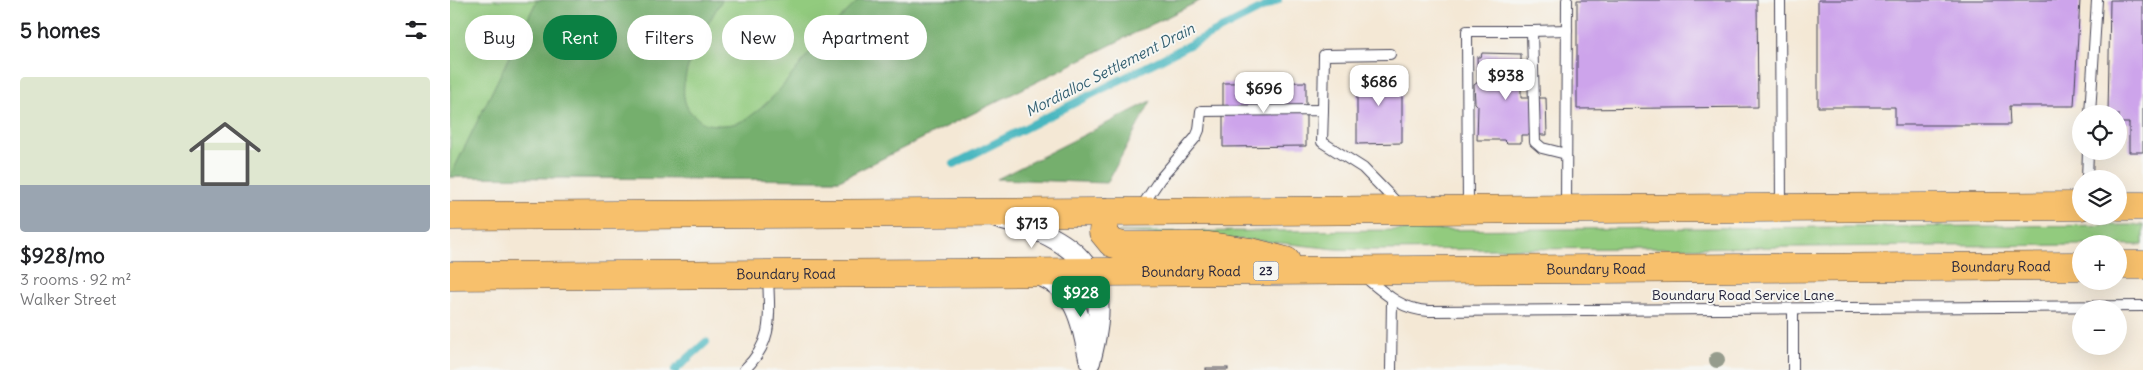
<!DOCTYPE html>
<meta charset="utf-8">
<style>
body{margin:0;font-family:Delius,sans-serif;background:#f2f2f2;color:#202124;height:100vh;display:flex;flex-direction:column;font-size:19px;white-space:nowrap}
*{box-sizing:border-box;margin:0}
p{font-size:16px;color:#757577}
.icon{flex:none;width:28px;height:28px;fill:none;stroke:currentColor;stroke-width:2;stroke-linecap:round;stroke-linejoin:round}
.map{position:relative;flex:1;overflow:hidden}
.panel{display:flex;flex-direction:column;background:#fff;width:450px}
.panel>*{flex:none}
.hud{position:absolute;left:15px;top:15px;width:475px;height:45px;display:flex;gap:10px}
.controls{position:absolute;left:1622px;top:105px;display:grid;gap:10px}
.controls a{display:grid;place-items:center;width:55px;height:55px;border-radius:50%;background:#fff;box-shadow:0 5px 20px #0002;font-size:25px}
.price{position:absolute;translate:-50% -42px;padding:0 11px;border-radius:10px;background:#fff;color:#222;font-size:16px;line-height:32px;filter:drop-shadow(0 1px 2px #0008)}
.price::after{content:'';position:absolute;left:50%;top:30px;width:15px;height:11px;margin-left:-8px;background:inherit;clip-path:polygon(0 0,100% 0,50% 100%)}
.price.selected{background:#0b8043;color:#fff}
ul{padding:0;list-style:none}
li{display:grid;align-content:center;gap:10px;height:265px;padding:0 20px}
li span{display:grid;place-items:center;height:155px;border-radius:5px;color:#555}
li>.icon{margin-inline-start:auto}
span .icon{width:90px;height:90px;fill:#fffc;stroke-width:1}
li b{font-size:21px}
h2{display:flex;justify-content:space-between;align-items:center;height:60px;padding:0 20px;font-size:21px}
.chip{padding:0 18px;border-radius:22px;background:#fff;box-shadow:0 5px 20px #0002;font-size:18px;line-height:45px}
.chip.selected{background:#0b8043;color:#fff}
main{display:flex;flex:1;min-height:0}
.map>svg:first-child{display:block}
</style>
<main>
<section class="panel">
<h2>5 homes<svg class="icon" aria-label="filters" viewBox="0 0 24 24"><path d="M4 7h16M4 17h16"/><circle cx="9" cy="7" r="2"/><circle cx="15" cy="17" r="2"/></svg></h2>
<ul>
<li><span style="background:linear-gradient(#dfe7d0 70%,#9aa5b1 0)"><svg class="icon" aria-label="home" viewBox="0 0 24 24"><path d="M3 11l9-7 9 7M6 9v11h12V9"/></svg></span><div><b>$928/mo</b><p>3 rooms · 92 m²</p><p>Walker Street</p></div></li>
</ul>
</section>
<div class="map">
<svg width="1693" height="370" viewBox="0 0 1693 370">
<rect width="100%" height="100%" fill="#f6f6f2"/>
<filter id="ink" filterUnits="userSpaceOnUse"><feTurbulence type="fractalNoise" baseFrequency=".02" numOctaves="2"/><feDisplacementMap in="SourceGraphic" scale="10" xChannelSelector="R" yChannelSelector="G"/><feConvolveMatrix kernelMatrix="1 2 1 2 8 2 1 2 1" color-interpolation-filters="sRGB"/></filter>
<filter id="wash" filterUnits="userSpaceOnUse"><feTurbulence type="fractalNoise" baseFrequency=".0096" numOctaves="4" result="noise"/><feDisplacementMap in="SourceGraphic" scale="20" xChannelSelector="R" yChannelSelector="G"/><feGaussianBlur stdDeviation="1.12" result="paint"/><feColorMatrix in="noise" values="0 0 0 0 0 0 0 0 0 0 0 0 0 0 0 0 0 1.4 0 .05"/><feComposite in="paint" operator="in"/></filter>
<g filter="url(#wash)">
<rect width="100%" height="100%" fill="#f4e8d5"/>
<!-- green -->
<g fill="#92cb7e" stroke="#5a765c">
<polygon points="0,0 751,0 389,180 0,177"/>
<polygon points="1693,225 1693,245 1631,244 1631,245 920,250 886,249 813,241 668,232"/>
</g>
<!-- forest -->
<g fill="#75af6d" stroke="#4c6854">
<path d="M87,0H272C257,25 213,93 245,116C249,120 252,123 258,124C271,126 285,126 298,118C331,96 350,61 377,32C387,21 398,11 409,0H751L389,180L0,177Z"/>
<polygon points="701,101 657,183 547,179"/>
</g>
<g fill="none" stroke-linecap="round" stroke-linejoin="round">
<!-- stream -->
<g stroke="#48b7c0" stroke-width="8">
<polyline points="504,164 828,0"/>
<polyline points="225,370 256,342"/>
</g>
</g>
<g id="blocks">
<!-- building -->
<g fill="#cda4eb">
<polygon points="1127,0 1307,0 1308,107 1127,109"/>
<polygon points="1368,0 1630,0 1624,106 1559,106 1560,125 1445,125 1445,107 1368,107"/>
<polygon points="1660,0 1693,0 1693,152 1679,152 1679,123 1669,123 1669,114 1658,114"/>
<polygon points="1032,53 1071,54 1071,98 1096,98 1097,135 1071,135 1071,143 1057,143 1054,140 1027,140 1028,106 1025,103 1024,85 1028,82 1027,57 1031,57"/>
<polygon points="907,71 952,71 952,143 907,144"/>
<polygon points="856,82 856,146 773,147 773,83"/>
<rect x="756" y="368" width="22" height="2"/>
</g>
</g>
</g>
<g filter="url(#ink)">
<use href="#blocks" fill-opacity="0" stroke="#424052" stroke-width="1"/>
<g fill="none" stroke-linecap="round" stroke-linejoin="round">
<defs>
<g id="lane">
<polyline points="1330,0 1331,208"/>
<polyline points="1082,31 1117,30"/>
<polyline points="873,110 874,55 940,54"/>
<polyline points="1640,114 1647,0"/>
<polyline points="1637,179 1638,151"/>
<polyline points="690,209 710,179 746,137 749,130 751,111 873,110 872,142 913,168 950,206"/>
<polyline points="1116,209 1117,0"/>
<polyline points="1018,210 1017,31 1082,31 1085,142 1092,148 1116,154"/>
<path d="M915,277C935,294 952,310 979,311L1693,306"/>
<polyline points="1343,309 1343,370"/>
<path d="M294,370C325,341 319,314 318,275"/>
<polyline points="941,370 942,300"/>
</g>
<g id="street">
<path d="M547,218C565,224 585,228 601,237C657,267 654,308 640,362"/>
<path d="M586,274C628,290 630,319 639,358"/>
</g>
<g id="primary">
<polyline points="1669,206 1693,206"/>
<polyline points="655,212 653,232 662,243 673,246 759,246 801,252 836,261"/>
<polyline points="0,216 1631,206"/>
<polyline points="1669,265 1693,265"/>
<path id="s1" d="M0,276L1631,266"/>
</g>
</defs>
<!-- lane casing -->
<use href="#lane" stroke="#424052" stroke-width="12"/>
<!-- street casing -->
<use href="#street" stroke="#424052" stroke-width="22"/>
<!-- primary casing -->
<use href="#primary" stroke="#424052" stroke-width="29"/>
<!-- lane -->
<use href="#lane" stroke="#fff" stroke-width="10"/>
<!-- street -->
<use href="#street" stroke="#fff" stroke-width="20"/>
<!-- primary -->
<use href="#primary" stroke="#f7c06c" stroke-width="28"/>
</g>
<!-- trees -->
<circle fill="#969c8d" cx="1267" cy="360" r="8"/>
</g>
<g text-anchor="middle" stroke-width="4" stroke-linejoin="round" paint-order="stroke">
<!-- shield labels -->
<rect fill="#f6f6f2" stroke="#626272" stroke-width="1" x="803.5" y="261.5" width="25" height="19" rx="4"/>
<g font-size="12" font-weight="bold" fill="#22223b">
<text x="816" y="275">23</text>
</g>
<!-- street labels -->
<g font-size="14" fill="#22223b" stroke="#f6f6f2">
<text dy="5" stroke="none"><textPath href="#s1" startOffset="1551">Boundary Road</textPath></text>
<text dy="5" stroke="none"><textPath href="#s1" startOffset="1146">Boundary Road</textPath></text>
<text dy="5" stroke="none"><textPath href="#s1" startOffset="741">Boundary Road</textPath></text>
<text dy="5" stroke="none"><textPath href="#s1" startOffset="336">Boundary Road</textPath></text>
<text x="1293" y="300">Boundary Road Service Lane</text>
</g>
<!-- water labels -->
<g font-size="15" font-style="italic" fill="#315e70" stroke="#f6f6f2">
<text transform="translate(660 70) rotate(-27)" y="5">Mordialloc Settlement Drain</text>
</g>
</g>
</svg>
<div class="controls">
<a><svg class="icon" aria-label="locate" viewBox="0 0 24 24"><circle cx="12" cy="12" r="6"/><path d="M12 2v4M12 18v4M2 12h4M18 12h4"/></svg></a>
<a><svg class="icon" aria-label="layers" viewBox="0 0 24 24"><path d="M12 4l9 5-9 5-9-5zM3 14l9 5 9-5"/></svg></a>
<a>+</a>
<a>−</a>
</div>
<b class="price" style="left:1056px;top:101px">$938</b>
<b class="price" style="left:929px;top:107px">$686</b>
<b class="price" style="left:814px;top:114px">$696</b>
<b class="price" style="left:582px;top:249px">$713</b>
<b class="price selected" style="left:631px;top:318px">$928</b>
<div class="hud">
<a class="chip">Buy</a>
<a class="chip selected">Rent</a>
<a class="chip">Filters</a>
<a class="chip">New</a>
<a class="chip">Apartment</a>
</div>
</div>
</main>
